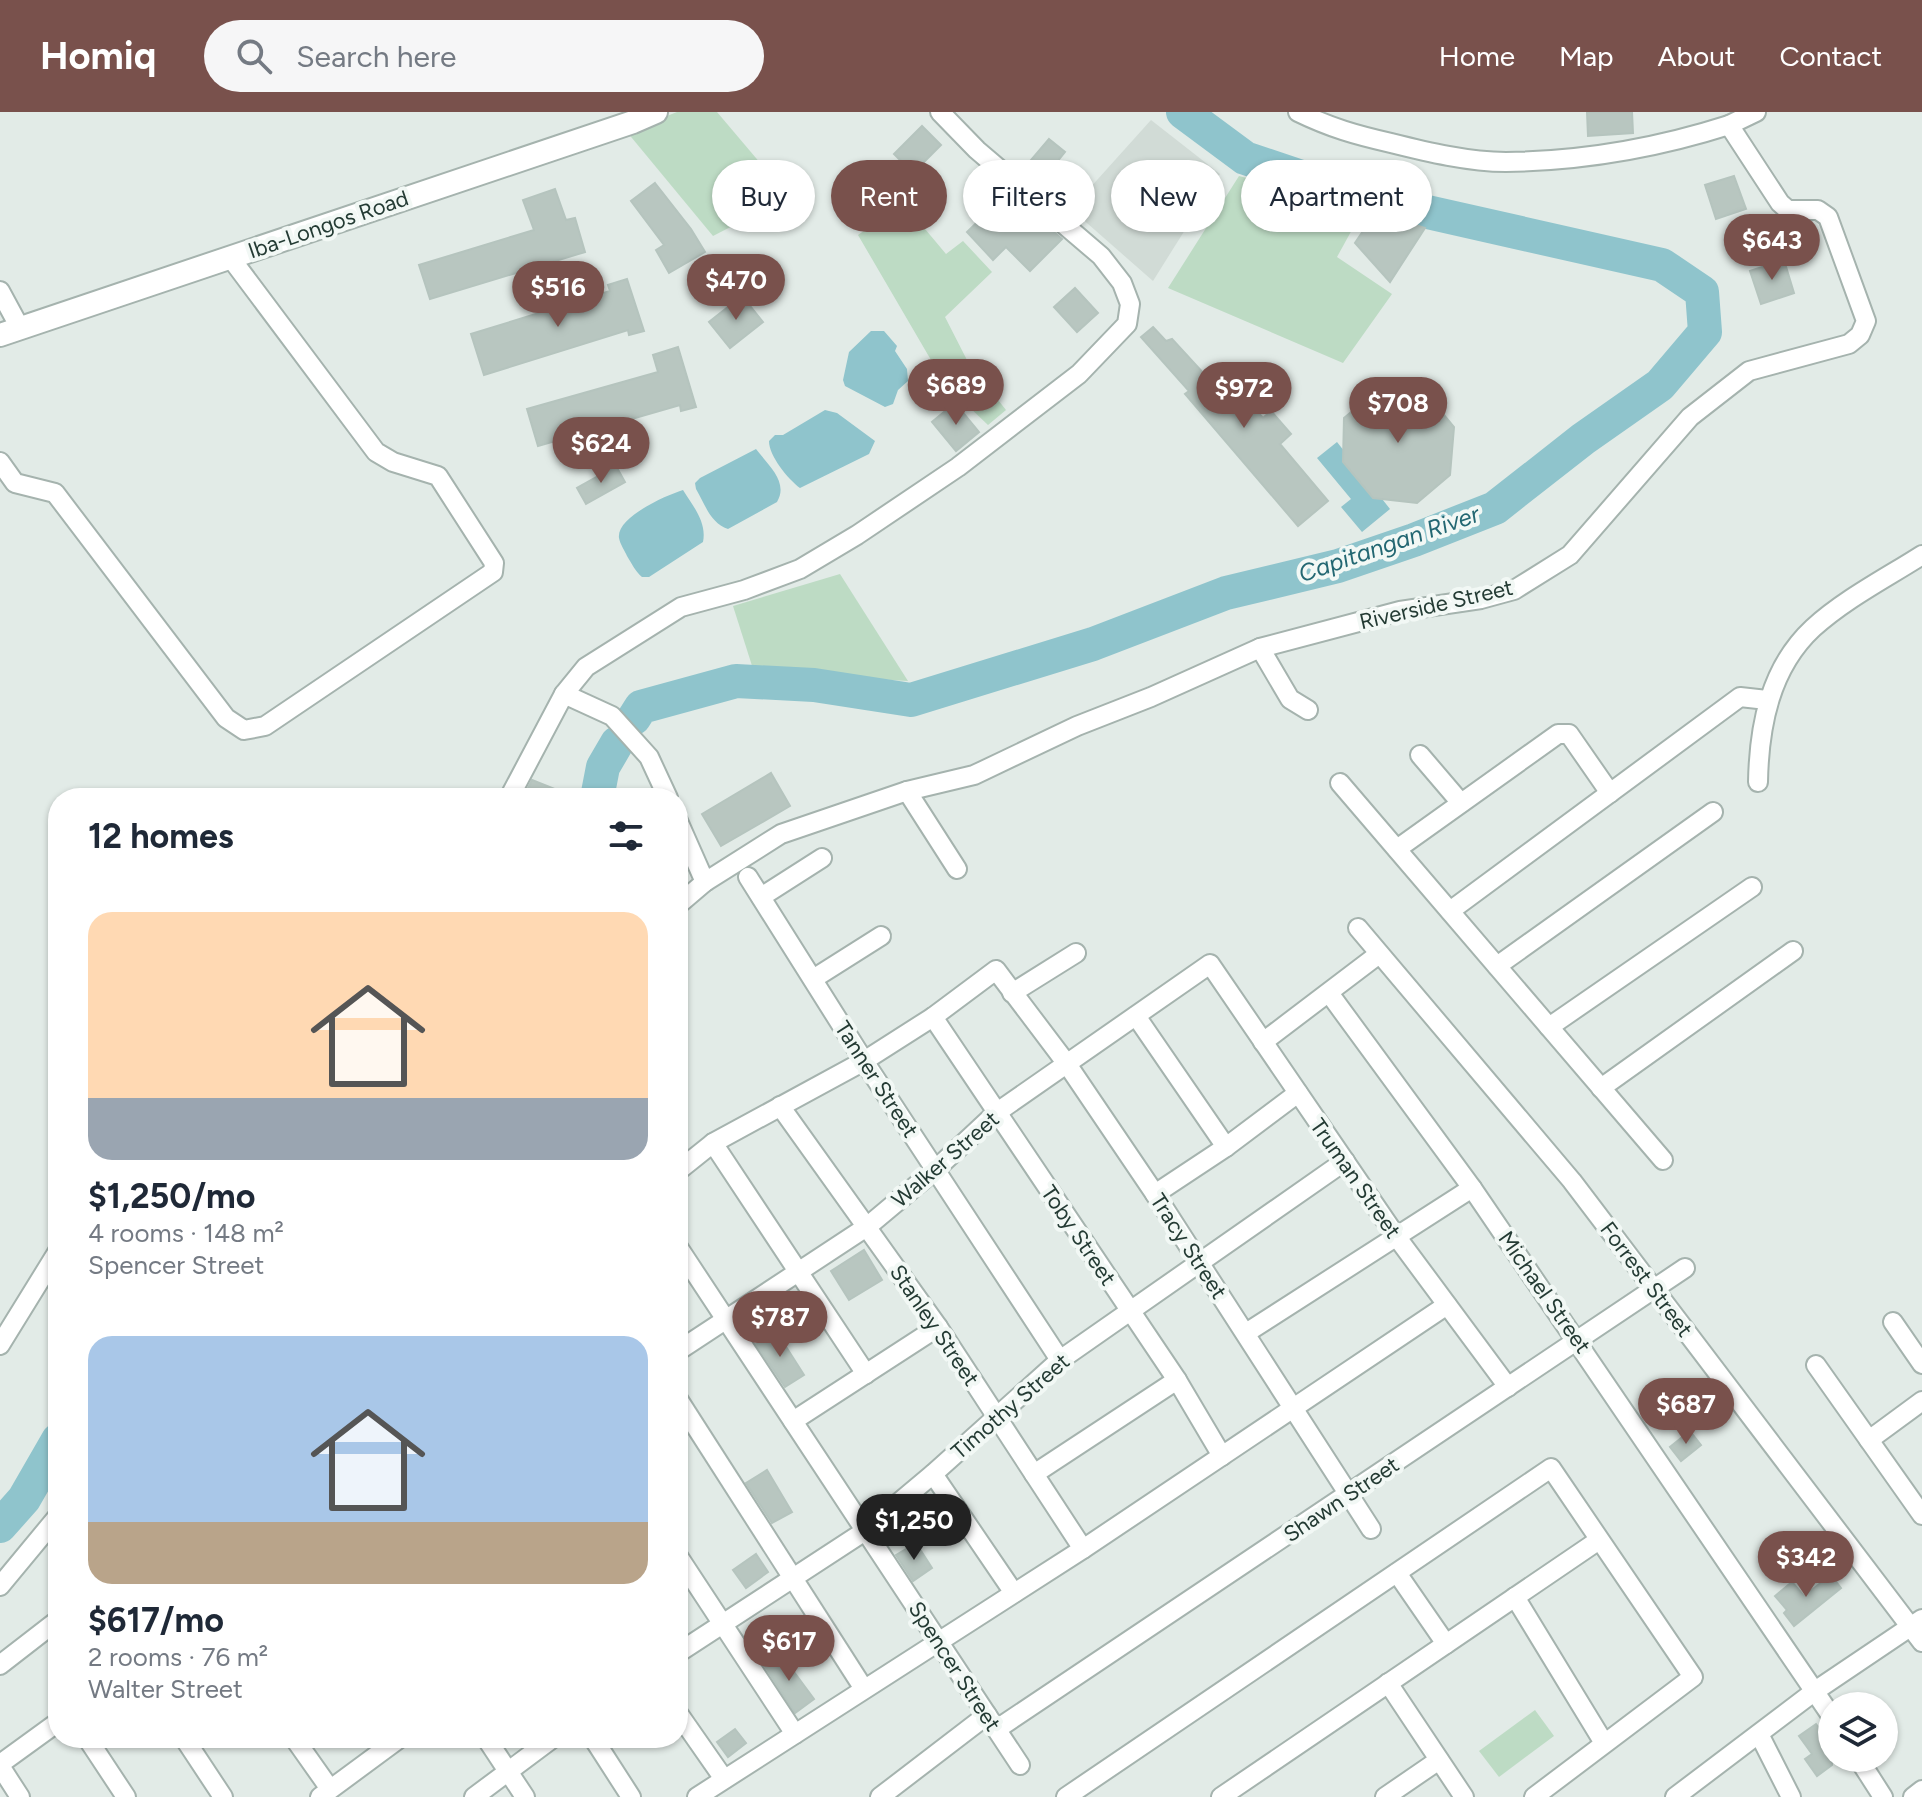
<!DOCTYPE html>
<meta charset="utf-8">
<style>
body{margin:0;font-family:Figtree,sans-serif;background:#f6f6f7;color:#1f2937;height:100vh;display:flex;flex-direction:column;font-size:30px;white-space:nowrap}
*{box-sizing:border-box;margin:0}
p{font-size:26px;color:#747a83}
.icon{flex:none;width:44px;height:44px;fill:none;stroke:currentColor;stroke-width:2;stroke-linecap:round;stroke-linejoin:round}
.map{position:relative;flex:1;overflow:hidden}
.drawer{position:absolute;left:48px;top:676px;width:640px;height:960px;display:flex;flex-direction:column;background:#fff;border-radius:32px;box-shadow:0 2px 6px #0004}
.drawer>*{flex:none}
.top-card{position:absolute;left:712px;top:48px;width:760px;height:72px;display:flex;gap:16px}
.fabs{position:absolute;left:1818px;top:1580px;display:grid;gap:16px}
.fabs a{display:grid;place-items:center;width:80px;height:80px;border-radius:50%;background:#fff;box-shadow:0 2px 6px #0004;font-size:40px}
.price{position:absolute;translate:-50% -68px;padding:0 18px;border-radius:28px;background:#79514c;color:#fff;font-size:26px;line-height:52px;filter:drop-shadow(0 2px 4px #0008)}
.price::after{content:'';position:absolute;left:50%;top:48px;width:24px;height:18px;margin-left:-12px;background:inherit;clip-path:polygon(0 0,100% 0,50% 100%)}
.price.on{background:#222;color:#fff}
ul{padding:0;list-style:none}
li{display:grid;align-content:center;gap:16px;height:424px;padding:0 40px}
li span{display:grid;place-items:center;height:248px;border-radius:24px;color:#555}
li>.icon{margin-inline-start:auto}
span .icon{width:144px;height:144px;fill:#fffc;stroke-width:1}
li b{font-size:34px}
h2{display:flex;justify-content:space-between;align-items:center;height:96px;padding:0 40px;font-size:34px}
.tag{padding:0 28px;border-radius:36px;background:#fff;box-shadow:0 2px 6px #0004;font-size:28px;line-height:72px}
.tag.on{background:#79514c;color:#fff}
header{display:flex;align-items:center;gap:48px;box-sizing:border-box;height:112px;padding:0 40px;background:#79514c;color:#fff}
header strong{font-size:38px}
nav{display:flex;gap:44px;margin-inline-start:auto;font-size:28px}
.search{width:560px;height:72px;background:#f6f6f7;display:flex;align-items:center;gap:20px;box-sizing:border-box;padding:0 28px;border-radius:44px;color:#747a83;font-size:30px}
.map>svg:first-child{display:block}
</style>
<header>
<strong>Homiq</strong>
<div class="search"><svg class="icon" aria-label="search" viewBox="0 0 24 24"><circle cx="10" cy="10" r="6"/><path d="M15 15l6 6"/></svg>Search here</div>
<nav><a>Home</a><a>Map</a><a>About</a><a>Contact</a></nav>
</header>
<div class="map">
<svg width="1922" height="1685" viewBox="0 0 1922 1685">
<rect width="100%" height="100%" fill="#e2ebe7"/>
<!-- built -->
<polygon fill="#d1dbd6" points="1151,8 1220,62 1153,169 1071,97"/>
<!-- green -->
<g fill="#bddbc4">
<polygon points="677,0 717,0 789,85 713,124 627,20"/>
<polygon points="900,55 912,68 915,67 932,89 915,105 946,142 963,129 992,160 945,205 968,250 1006,298 988,313 945,272 858,123 896,96 878,74"/>
<polygon points="1239,64 1364,96 1337,145 1392,182 1343,251 1168,176"/>
<polygon points="840,462 908,569 754,560 733,494"/>
<polygon points="1535,1598 1554,1624 1499,1665 1479,1639"/>
</g>
<!-- water -->
<g fill="#8fc4cc">
<polygon points="871,219 884,219 897,234 895,239 907,257 908,269 898,278 893,292 885,295 845,274 843,268 849,240"/>
<path d="M825,298L837,301L875,329L869,342L800,376C788,367 769,344 769,329L775,323H783Z"/>
<polygon points="1337,330 1390,397 1362,420 1341,395 1351,387 1317,346"/>
<path d="M756,337C768,353 789,370 777,390L728,417C710,411 705,392 696,377L695,371L700,366Z"/>
<path d="M683,378C693,394 707,410 703,430L649,465H642C635,459 632,452 627,444C625,439 620,432 619,426C616,405 667,383 683,378Z"/>
</g>
<g fill="none" stroke-linecap="round" stroke-linejoin="round">
<!-- river -->
<g stroke="#8fc4cc" stroke-width="34">
<polyline points="634,606 641,595 736,569 814,573 911,588 1093,532 1226,481 1338,454 1414,428 1495,396 1583,327 1660,273 1705,220 1702,180 1662,153 1361,85 1245,46 1183,0"/>
<polyline points="597,686 603,655 617,631"/>
<polyline points="0,1414 24,1387 58,1328"/>
</g>
</g>
<!-- building -->
<g fill="#b8c6c0" stroke="#b5c4be" stroke-width="2">
<polygon points="1587,0 1632,0 1633,21 1588,24"/>
<polygon points="922,14 941,33 913,61 894,42"/>
<polygon points="1049,27 1065,40 1048,61 1031,48"/>
<polygon points="1734,64 1746,97 1716,107 1705,73"/>
<polygon points="655,71 691,117 705,140 669,161 656,138 664,133 631,89"/>
<polygon points="555,77 566,108 575,106 585,140 430,187 419,153 534,118 523,88"/>
<polygon points="1002,86 1029,114 1038,106 1062,127 1030,159 1006,135 993,148 967,120"/>
<polygon points="1376,100 1425,116 1390,170 1355,131"/>
<polygon points="1784,148 1794,181 1761,192 1750,159"/>
<polygon points="627,167 644,219 629,223 628,218 484,263 471,222 610,179 608,173"/>
<polygon points="1075,176 1098,201 1077,220 1054,195"/>
<polygon points="742,184 763,210 730,236 709,210"/>
<polygon points="1153,215 1166,229 1172,227 1206,264 1218,254 1263,306 1271,299 1291,322 1280,332 1328,389 1298,414 1185,282 1189,279 1141,225"/>
<polygon points="678,235 696,295 681,299 680,293 538,334 527,297 658,260 653,243"/>
<polygon points="1380,276 1425,280 1454,315 1450,363 1417,391 1373,386 1343,350 1344,306"/>
<polygon points="955,291 979,320 956,339 932,310"/>
<polygon points="616,354 625,370 586,392 577,376"/>
<polygon points="771,661 790,694 721,734 702,702"/>
<polygon points="532,668 575,685 574,686 523,686"/>
<polygon points="864,1138 882,1168 849,1188 831,1159"/>
<polygon points="776,1219 804,1263 785,1275 756,1232"/>
<polygon points="1690,1319 1701,1333 1681,1349 1670,1335"/>
<polygon points="767,1358 792,1400 772,1411 746,1371"/>
<polygon points="916,1431 932,1456 913,1469 896,1443"/>
<polygon points="756,1442 768,1460 746,1476 733,1458"/>
<polygon points="1831,1463 1841,1476 1794,1514 1784,1501 1787,1498 1775,1484 1792,1470 1804,1484"/>
<polygon points="780,1541 814,1587 795,1601 764,1553"/>
<polygon points="1816,1612 1832,1633 1832,1653 1817,1664 1805,1647 1812,1642 1799,1624"/>
<polygon points="735,1617 746,1631 728,1645 717,1630"/>
</g>
<g fill="none" stroke-linecap="round" stroke-linejoin="round">
<defs>
<g id="minor">
<path d="M1298,0C1331,16 1356,23 1391,31C1427,40 1469,50 1506,50C1582,49 1657,36 1729,13"/>
<polyline points="0,179 20,216"/>
<polyline points="0,350 15,371 55,381 226,606 244,618 265,614 493,460 494,451 438,364 393,350 376,340 230,145"/>
<polyline points="1260,536 1290,587 1308,598"/>
<polyline points="564,582 612,604 649,645 668,686"/>
<polyline points="1420,643 1461,691"/>
<path d="M1758,670C1759,614 1770,556 1813,516C1845,487 1886,466 1922,443"/>
<polyline points="1340,671 1663,1048"/>
<polyline points="907,679 957,757"/>
<polyline points="509,686 564,582 586,555 681,495 744,478 800,457 857,423 958,355 1079,262 1127,212 1130,192 1122,171 1101,144 977,38 940,0"/>
<polyline points="678,709 705,770"/>
<polyline points="1397,737 1558,622 1569,622 1610,681"/>
<polyline points="748,765 864,949 1060,1248"/>
<polyline points="761,785 822,746"/>
<polyline points="678,793 705,770 781,722 907,679 974,663 1077,614 1151,585 1260,536 1400,499 1481,487 1514,478 1570,443 1690,305 1749,259 1849,232 1860,223 1866,209 1828,105 1818,98 1788,98 1780,91 1729,13 1756,0"/>
<polyline points="1450,799 1740,585 1767,588"/>
<polyline points="1358,816 1572,1069 1922,1530"/>
<polyline points="1497,854 1713,700"/>
<polyline points="813,867 881,824"/>
<polyline points="1012,881 1076,841"/>
<polyline points="1329,881 1472,1076 1832,1605"/>
<polyline points="1136,904 1226,1035"/>
<polyline points="933,905 1177,1268 1222,1344"/>
<polyline points="1549,915 1752,775"/>
<polyline points="1263,930 1379,842"/>
<polyline points="1601,976 1793,839"/>
<polyline points="780,994 938,1215 1083,1437"/>
<polyline points="713,1031 866,1262"/>
<polyline points="678,1059 713,1031 864,949 933,905 996,858 1067,952 1155,1082 1371,1417"/>
<polyline points="1155,1082 1226,1035 1298,981"/>
<polyline points="678,1135 1020,1653"/>
<polyline points="1893,1210 1922,1252"/>
<polyline points="1246,1221 1472,1076"/>
<polyline points="0,1233 58,1139"/>
<polyline points="678,1239 868,1114 936,1057 996,1001 1210,852 1396,1124 1508,1275"/>
<polyline points="1816,1253 1922,1403"/>
<polyline points="678,1287 864,1577"/>
<polyline points="793,1309 938,1215"/>
<polyline points="1869,1328 1922,1289"/>
<polyline points="933,1362 1014,1481"/>
<polyline points="1034,1362 1177,1268"/>
<polyline points="678,1444 795,1622"/>
<polyline points="1397,1461 1446,1532"/>
<polyline points="0,1474 58,1404"/>
<polyline points="1515,1485 1604,1631"/>
<polyline points="678,1541 865,1419 933,1362 1060,1248 1345,1049"/>
<polyline points="0,1553 58,1508"/>
<polyline points="1388,1571 1464,1685"/>
<polyline points="678,1601 724,1667"/>
<polyline points="997,1617 1685,1156"/>
<polyline points="1759,1622 1791,1685"/>
<polyline points="87,1626 126,1685"/>
<polyline points="184,1626 223,1685"/>
<polyline points="294,1626 330,1677"/>
<polyline points="486,1626 525,1685"/>
<polyline points="593,1626 631,1685"/>
<polyline points="1858,1646 1883,1685"/>
<polyline points="0,1652 58,1610"/>
<polyline points="0,1654 20,1685"/>
<polyline points="320,1685 400,1626"/>
<polyline points="474,1685 553,1626"/>
<polyline points="697,1685 1083,1437 1447,1193"/>
<polyline points="880,1685 987,1603"/>
<polyline points="1066,1685 1551,1356 1693,1565 1534,1685"/>
<polyline points="1221,1685 1599,1428"/>
<polyline points="1385,1685 1439,1648"/>
<polyline points="1675,1685 1815,1579 1922,1507"/>
<polyline points="1913,1685 1922,1678"/>
</g>
<polyline id="tertiary" points="0,223 633,10 656,0"/>
</defs>
<!-- minor casing -->
<use href="#minor" stroke="#a5b3ae" stroke-width="22"/>
<!-- tertiary casing -->
<use href="#tertiary" stroke="#a5b3ae" stroke-width="26"/>
<!-- minor -->
<use href="#minor" stroke="#fff" stroke-width="18"/>
<!-- tertiary -->
<use href="#tertiary" stroke="#fff" stroke-width="22"/>
</g>
<g text-anchor="middle" stroke-width="8" stroke-linejoin="round" paint-order="stroke">
<!-- street labels -->
<g font-size="22" fill="#243b34" stroke="#f2f8f5">
<text transform="translate(328 112) rotate(-19)" y="8">Iba-Longos Road</text>
<text transform="translate(1436 492) rotate(-13)" y="8">Riverside Street</text>
<text transform="translate(877 967) rotate(57)" y="8">Tanner Street</text>
<text transform="translate(945 1047) rotate(-41)" y="8">Walker Street</text>
<text transform="translate(1356 1066) rotate(55)" y="8">Truman Street</text>
<text transform="translate(1079 1123) rotate(56)" y="8">Toby Street</text>
<text transform="translate(1189 1134) rotate(57)" y="8">Tracy Street</text>
<text transform="translate(1647 1167) rotate(53)" y="8">Forrest Street</text>
<text transform="translate(1545 1180) rotate(55)" y="8">Michael Street</text>
<text transform="translate(935 1213) rotate(56)" y="8">Stanley Street</text>
<text transform="translate(1010 1294) rotate(-41)" y="8">Timothy Street</text>
<text transform="translate(1341 1387) rotate(-34)" y="8">Shawn Street</text>
<text transform="translate(955 1554) rotate(57)" y="8">Spencer Street</text>
</g>
<!-- water labels -->
<g font-size="24" font-style="italic" fill="#236772" stroke="#f2f8f5">
<text transform="translate(1389 432) rotate(-19)" y="8">Capitangan River</text>
</g>
</g>
</svg>
<div class="fabs">
<a><svg class="icon" aria-label="layers" viewBox="0 0 24 24"><path d="M12 4l9 5-9 5-9-5zM3 14l9 5 9-5"/></svg></a>
</div>
<b class="price" style="left:1772px;top:170px">$643</b>
<b class="price" style="left:736px;top:210px">$470</b>
<b class="price" style="left:558px;top:217px">$516</b>
<b class="price" style="left:956px;top:315px">$689</b>
<b class="price" style="left:1244px;top:318px">$972</b>
<b class="price" style="left:1398px;top:333px">$708</b>
<b class="price" style="left:601px;top:373px">$624</b>
<b class="price" style="left:780px;top:1247px">$787</b>
<b class="price" style="left:1686px;top:1334px">$687</b>
<b class="price on" style="left:914px;top:1450px">$1,250</b>
<b class="price" style="left:1806px;top:1487px">$342</b>
<b class="price" style="left:789px;top:1571px">$617</b>
<div class="top-card">
<a class="tag">Buy</a>
<a class="tag on">Rent</a>
<a class="tag">Filters</a>
<a class="tag">New</a>
<a class="tag">Apartment</a>
</div>
<section class="drawer">
<h2>12 homes<svg class="icon" aria-label="filters" viewBox="0 0 24 24"><path d="M4 7h16M4 17h16"/><circle cx="9" cy="7" r="2"/><circle cx="15" cy="17" r="2"/></svg></h2>
<ul>
<li><span style="background:linear-gradient(#ffd9b3 75%,#9aa5b1 0)"><svg class="icon" aria-label="home" viewBox="0 0 24 24"><path d="M3 11l9-7 9 7M6 9v11h12V9"/></svg></span><div><b>$1,250/mo</b><p>4 rooms · 148 m²</p><p>Spencer Street</p></div></li>
<li><span style="background:linear-gradient(#a9c7e8 75%,#b9a48a 0)"><svg class="icon" aria-label="home" viewBox="0 0 24 24"><path d="M3 11l9-7 9 7M6 9v11h12V9"/></svg></span><div><b>$617/mo</b><p>2 rooms · 76 m²</p><p>Walter Street</p></div></li>
</ul>
</section>
</div>
